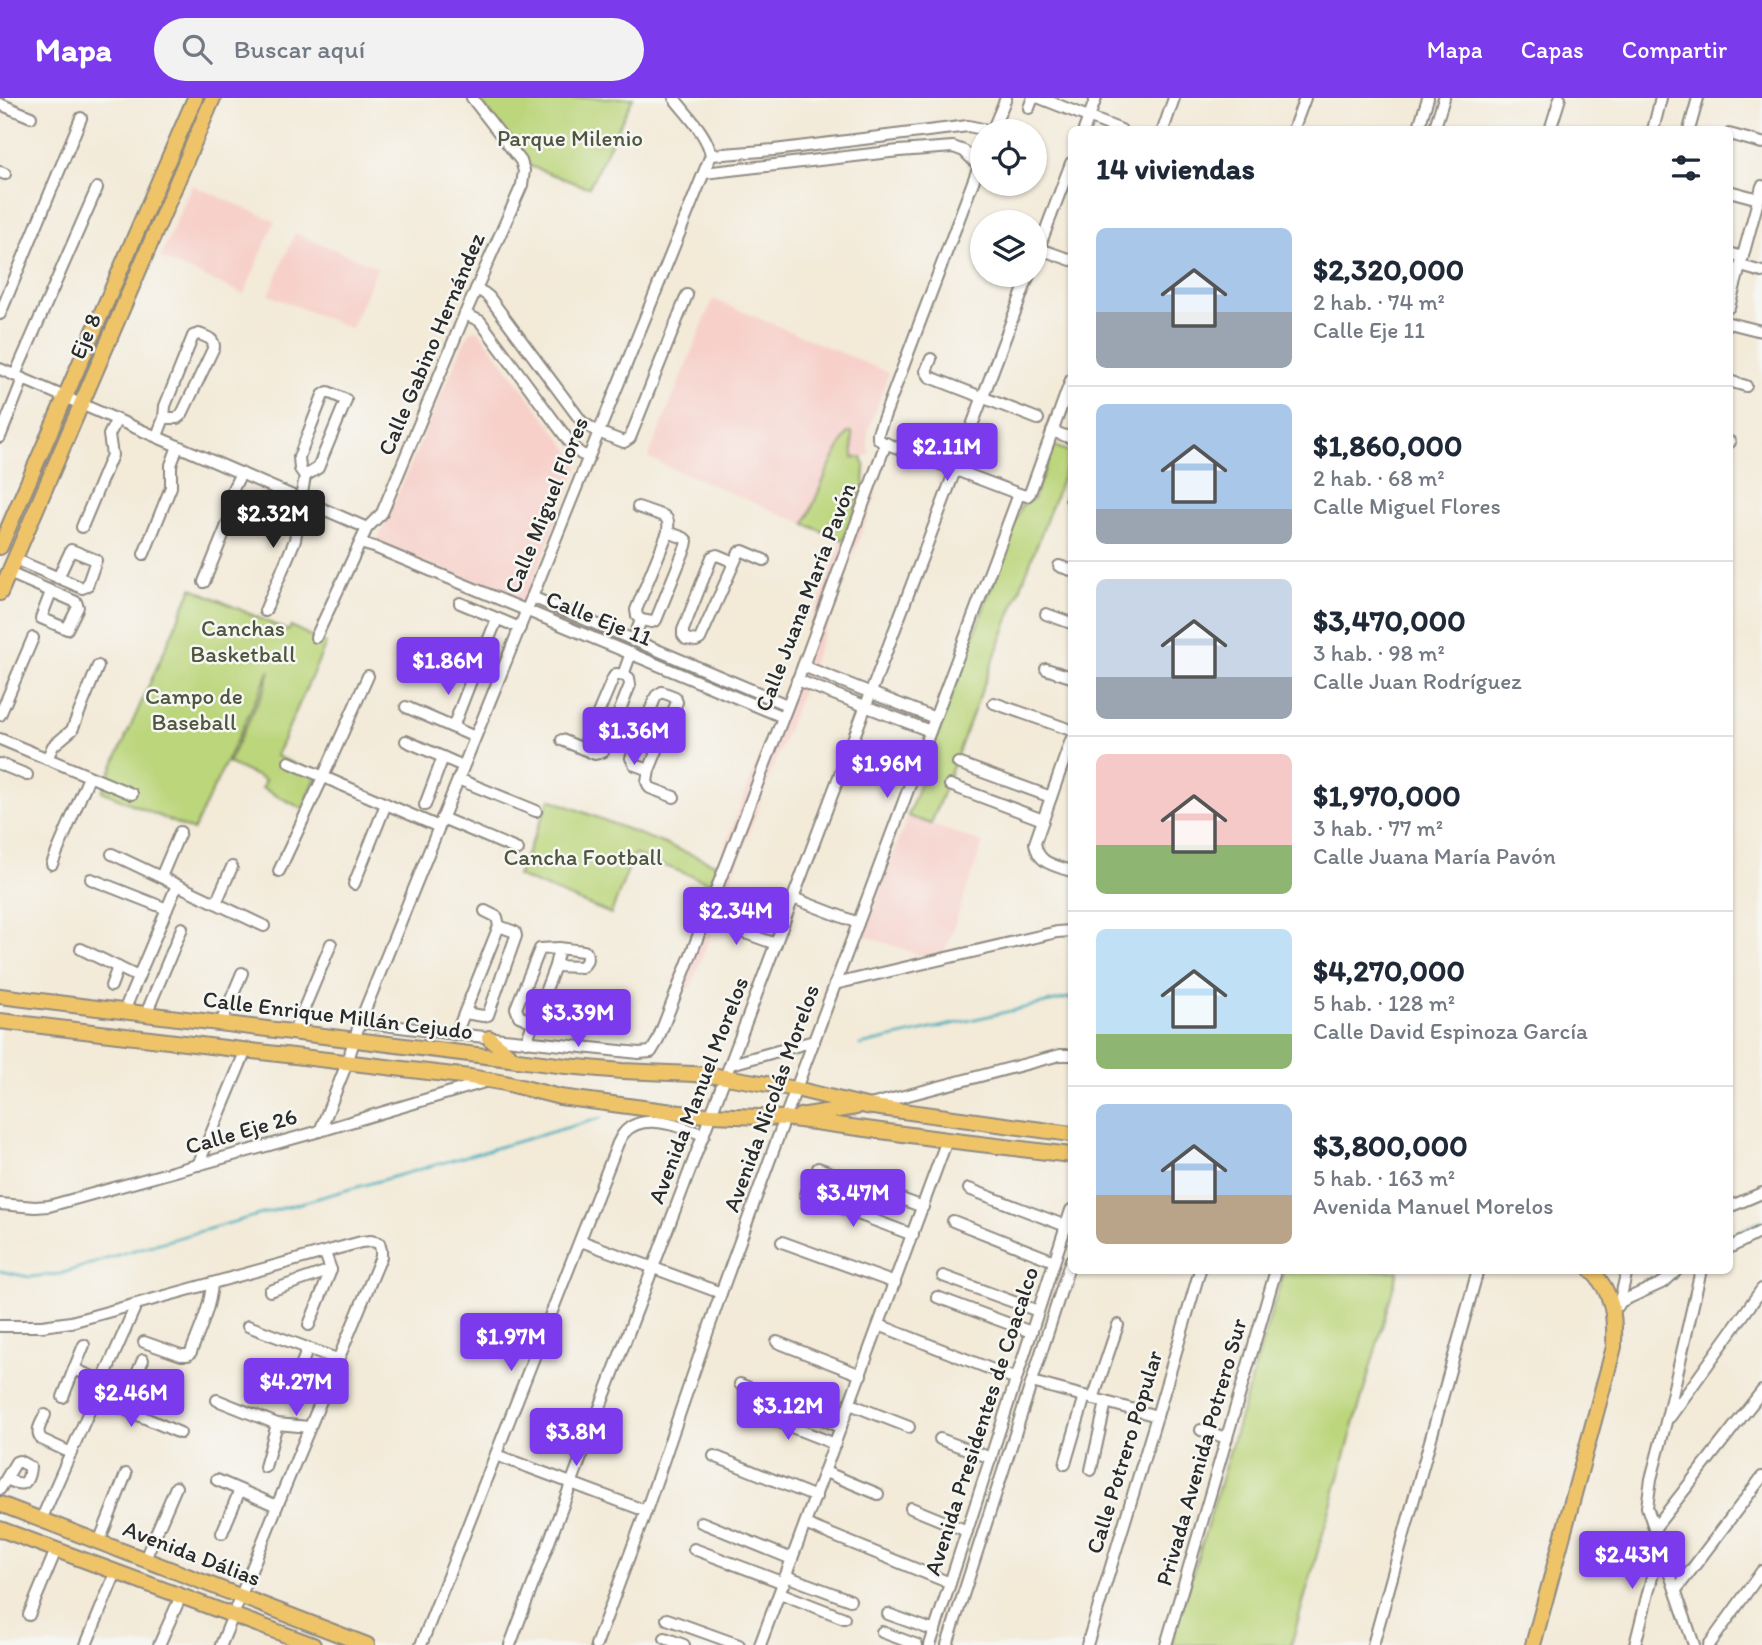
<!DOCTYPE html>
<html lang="es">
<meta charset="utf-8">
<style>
body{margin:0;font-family:Itim,sans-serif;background:#f2f2f3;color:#1f2937;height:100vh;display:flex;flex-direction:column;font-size:26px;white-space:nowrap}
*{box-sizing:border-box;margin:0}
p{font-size:23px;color:#747a83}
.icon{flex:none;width:38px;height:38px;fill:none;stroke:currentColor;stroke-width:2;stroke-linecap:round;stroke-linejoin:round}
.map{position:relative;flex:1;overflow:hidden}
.sheet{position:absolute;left:1068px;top:28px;width:665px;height:1148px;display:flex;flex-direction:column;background:#fff;border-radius:10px;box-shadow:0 2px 5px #0004}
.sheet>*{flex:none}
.controls{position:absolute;left:970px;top:21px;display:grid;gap:14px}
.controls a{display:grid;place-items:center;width:77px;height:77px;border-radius:50%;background:#fff;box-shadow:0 2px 5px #0004;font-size:35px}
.price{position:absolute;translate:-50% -60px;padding:0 16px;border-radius:7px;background:#7c3aed;color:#fff;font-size:23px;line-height:46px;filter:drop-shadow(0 2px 4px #0008)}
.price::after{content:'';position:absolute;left:50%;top:42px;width:21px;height:16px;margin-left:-10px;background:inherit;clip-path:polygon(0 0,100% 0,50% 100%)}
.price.current{background:#222;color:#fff}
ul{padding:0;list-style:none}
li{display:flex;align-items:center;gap:21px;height:175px;padding:0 28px}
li+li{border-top:2px solid #e0e1e3}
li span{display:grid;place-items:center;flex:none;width:196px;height:140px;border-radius:10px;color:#555}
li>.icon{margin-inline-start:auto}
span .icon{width:84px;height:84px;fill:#fffc;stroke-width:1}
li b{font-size:30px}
h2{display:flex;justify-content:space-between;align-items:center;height:84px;padding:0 28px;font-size:30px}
header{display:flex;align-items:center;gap:42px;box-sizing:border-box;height:98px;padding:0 35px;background:#7c3aed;color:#fff}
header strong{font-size:33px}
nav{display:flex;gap:38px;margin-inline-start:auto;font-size:24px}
.search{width:490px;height:63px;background:#f2f2f3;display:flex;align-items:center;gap:18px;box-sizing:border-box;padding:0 24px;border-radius:38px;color:#747a83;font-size:26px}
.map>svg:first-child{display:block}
</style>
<header>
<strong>Mapa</strong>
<div class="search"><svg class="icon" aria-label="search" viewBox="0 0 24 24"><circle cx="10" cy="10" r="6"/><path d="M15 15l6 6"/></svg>Buscar aquí</div>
<nav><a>Mapa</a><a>Capas</a><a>Compartir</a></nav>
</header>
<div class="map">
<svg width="1762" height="1547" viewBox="0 0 1762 1547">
<rect width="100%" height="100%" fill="#f6f6f2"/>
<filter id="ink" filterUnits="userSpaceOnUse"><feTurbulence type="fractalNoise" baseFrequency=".0143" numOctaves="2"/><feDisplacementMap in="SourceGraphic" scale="14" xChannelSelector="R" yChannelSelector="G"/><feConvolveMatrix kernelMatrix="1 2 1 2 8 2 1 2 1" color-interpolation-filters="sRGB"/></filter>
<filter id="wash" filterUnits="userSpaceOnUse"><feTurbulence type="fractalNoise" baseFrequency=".00686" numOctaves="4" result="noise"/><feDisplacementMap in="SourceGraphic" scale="28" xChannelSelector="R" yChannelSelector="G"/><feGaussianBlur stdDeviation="1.57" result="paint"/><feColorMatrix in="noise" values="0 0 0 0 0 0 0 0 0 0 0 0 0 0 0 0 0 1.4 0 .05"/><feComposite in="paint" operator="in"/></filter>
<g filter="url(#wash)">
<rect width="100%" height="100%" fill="#f3ead8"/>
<!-- built -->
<g fill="#f7d0ca">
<polygon points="192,87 275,123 244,196 160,160"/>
<polygon points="295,135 377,169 351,231 269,197"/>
<polygon points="713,201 889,275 868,333 868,348 870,357 853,361 852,334 829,369 805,426 648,360"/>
<polygon points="477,232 483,238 577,362 577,370 524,507 377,444 463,247 471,233"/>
<polygon points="864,388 877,394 690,891 672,885"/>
<polygon points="908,718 983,745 945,854 928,860 863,837"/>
</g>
<!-- green -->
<g fill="#bcd67b" stroke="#748053" stroke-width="2">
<polygon points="478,0 633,0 589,89 580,87 527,67"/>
<polygon points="848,334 852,334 853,360 862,359 865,371 864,388 843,442 805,426 829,369"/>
<polygon points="1054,348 1071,354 1071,357 931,726 908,718 1021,408 1033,401"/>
<polygon points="192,490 288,533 291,528 326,546 276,658 317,676 303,711 262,690 265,682 228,665 265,589 270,572 193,733 102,693"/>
<polygon points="550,701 726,770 718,788 634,756 611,816 517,778"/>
<polygon points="1284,1173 1398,1173 1291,1547 1171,1547"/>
</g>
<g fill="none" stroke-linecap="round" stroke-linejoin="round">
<!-- stream -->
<g stroke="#3cacb9" stroke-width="2.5">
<polyline points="860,947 1068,900 1071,901"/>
<polyline points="1729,1138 1762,1122"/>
<polyline points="0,1173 29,1179 60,1176 124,1155 601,1020"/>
</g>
</g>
</g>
<g filter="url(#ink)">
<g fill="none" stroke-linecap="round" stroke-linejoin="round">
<defs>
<g id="minor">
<polyline points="1040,0 1121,32"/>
<polyline points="0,6 31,19"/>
<polyline points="1029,10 1032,2 1035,0"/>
<polyline points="1084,32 1096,0"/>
<polyline points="1163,32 1174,0"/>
<polyline points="1293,32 1305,0"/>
<polyline points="1418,32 1428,0"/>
<polyline points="1434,32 1444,0"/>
<polyline points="1550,32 1560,0"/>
<polyline points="1653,32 1661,0"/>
<polyline points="1689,32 1698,0"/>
<polyline points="992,33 1006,0"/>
<polyline points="1729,36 1762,45"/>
<polyline points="711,57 774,52 968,28 992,33"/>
<polyline points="982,60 878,335 878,340 882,344 1019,396 1027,398 1030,395 1071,282"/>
<polyline points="0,74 5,76"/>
<polyline points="704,75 899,53 953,49 964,53 979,68"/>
<polyline points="1729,93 1759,101"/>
<polyline points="978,149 982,137"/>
<polyline points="1034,149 1071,162"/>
<polyline points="1729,155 1743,159"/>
<polyline points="1034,163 1071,65"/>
<polyline points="1741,168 1762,174"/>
<polyline points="476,191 484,195 489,199 582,324 598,334 624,344 630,340 687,197"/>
<polyline points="1729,209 1762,88"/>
<polyline points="0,216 81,20"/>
<polyline points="465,216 480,223 574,350 581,356 589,359"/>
<polyline points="1729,225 1761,233"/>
<polyline points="931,261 926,273 930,279 1038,321"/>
<polyline points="0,271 367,430"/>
<polyline points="15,277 97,90"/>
<polyline points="1729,283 1746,288"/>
<polyline points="1052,333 1071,340"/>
<path d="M157,338L164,320L165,308L193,238L199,236C206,239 214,240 214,249L182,316L177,320H164"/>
<polyline points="0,339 23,281"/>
<polyline points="1729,344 1730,344"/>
<polyline points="1071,401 1071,400"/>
<polyline points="82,429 112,357 109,337 117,321"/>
<polyline points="360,445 374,449 783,619"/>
<polyline points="144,456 171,389 171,367 178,348"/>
<path d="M15,461C37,471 60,480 82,490L87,488L96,462L71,452L58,480"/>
<polyline points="734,464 717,457 712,459 683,532 683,537 686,541 696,543 700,541 739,454 743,453 764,462"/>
<polyline points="1059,468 1071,472"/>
<polyline points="9,475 76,504 78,509 67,531 41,520 51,494"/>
<polyline points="204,484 234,410 233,391 241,375"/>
<polyline points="532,499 787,607"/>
<polyline points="460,505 520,530"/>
<polyline points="265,513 295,442 296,435 293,420 301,401 305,378 300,371 299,359 323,297 328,294 346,302 345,305 318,370 305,378"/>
<polyline points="1046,516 1071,525"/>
<polyline points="641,522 652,524 656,522 686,448 687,443 684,440 668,434"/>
<polyline points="316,539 367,430 382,415 465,216 522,87 524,73 521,63 472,0"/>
<path d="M633,543L641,522L637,518L636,512L668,434C668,428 670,422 664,418L638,409"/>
<polyline points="479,565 497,521"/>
<polyline points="803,568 935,620"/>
<polyline points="1046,571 1071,579"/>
<polyline points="797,582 930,633"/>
<polyline points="994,605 1071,632"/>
<polyline points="406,609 475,639"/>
<polyline points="0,617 33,540"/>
<polyline points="453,629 472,580"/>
<polyline points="0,641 132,696"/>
<polyline points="562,642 595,656 603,654 630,587 629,580 623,577"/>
<path d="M1071,642L1035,745C1038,766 1054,767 1071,773"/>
<polyline points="406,643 463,668"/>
<polyline points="583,651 613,580 616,576 623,577 631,555"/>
<polyline points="47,661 53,648 72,632 98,568"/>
<polyline points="289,664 439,729"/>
<polyline points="958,665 1051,699"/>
<polyline points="0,666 27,677"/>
<polyline points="649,672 635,667 631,660 656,598 662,594 675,599 677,604 649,672 647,684 650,690 674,699"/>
<polyline points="458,681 536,713"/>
<polyline points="950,687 1043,722"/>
<polyline points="425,707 443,659"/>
<polyline points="442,720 518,752"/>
<polyline points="112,756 264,828"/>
<polyline points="52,766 89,679"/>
<polyline points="279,773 323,679 368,578"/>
<polyline points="161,779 180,734"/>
<polyline points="91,781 167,811"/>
<polyline points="354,786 386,706"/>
<polyline points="793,800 858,825"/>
<polyline points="713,803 782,829"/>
<polyline points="216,805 232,769"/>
<polyline points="706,821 776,846"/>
<polyline points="81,851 138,879"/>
<polyline points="835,886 1057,834 1071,833"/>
<polyline points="111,888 118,869"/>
<polyline points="124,913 177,787"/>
<polyline points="465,915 483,918 488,917 516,838 515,834 499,828"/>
<polyline points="146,916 182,830"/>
<polyline points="360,924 456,936 639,955 651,954 657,944 803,568 886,345"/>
<path d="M533,924L519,918L516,910L540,851L559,850L583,853L586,854C588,860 587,866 581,869L555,868L559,850"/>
<polyline points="221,925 242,875"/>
<polyline points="294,934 331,846"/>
<polyline points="456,936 499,828 497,819 485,813"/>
<polyline points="526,944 555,868"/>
<polyline points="731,966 814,943"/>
<polyline points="870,1007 1060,957 1071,957"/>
<path d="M320,1033L347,965L360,924L711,57C707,36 687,17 674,0"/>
<polyline points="198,1067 246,952"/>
<polyline points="818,1070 923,1109"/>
<polyline points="969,1091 1066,1128"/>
<polyline points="805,1096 913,1137"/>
<polyline points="0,1106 35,1109 49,1108 320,1033 488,983"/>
<polyline points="1729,1109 1762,1095"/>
<polyline points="953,1123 1054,1163"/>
<polyline points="581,1143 721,1195"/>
<polyline points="782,1144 895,1185"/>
<polyline points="1729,1150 1762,1133"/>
<polyline points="943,1178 1038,1213"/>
<polyline points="270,1193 331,1172"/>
<polyline points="937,1199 1031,1234"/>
<polyline points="1620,1204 1664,1184 1677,1172"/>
<polyline points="1619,1207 1627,1172"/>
<polyline points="309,1227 331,1172 325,1155"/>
<polyline points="879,1227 1016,1281"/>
<polyline points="0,1228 42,1228 71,1224 361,1144 371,1143 379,1145 381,1152 381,1159 277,1408 221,1547"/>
<polyline points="248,1228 337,1261"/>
<path d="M144,1244L181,1257H188L191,1254C200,1231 210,1210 212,1186"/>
<polyline points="777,1244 861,1277"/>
<polyline points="84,1247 74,1271 102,1283"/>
<polyline points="295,1283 308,1250"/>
<polyline points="1032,1284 1157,1318"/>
<polyline points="740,1286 841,1329"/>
<polyline points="63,1299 74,1271"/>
<polyline points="96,1299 180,1335"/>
<polyline points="1093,1301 1118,1227"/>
<polyline points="217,1302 277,1326 309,1329"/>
<polyline points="850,1306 909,1329"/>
<polyline points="122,1310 143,1262"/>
<polyline points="751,1313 835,1346"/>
<path d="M45,1317C41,1326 35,1333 41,1341L71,1355"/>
<polyline points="1670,1319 1762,1191"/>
<polyline points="1201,1332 1227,1340"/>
<polyline points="940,1341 991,1360"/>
<polyline points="496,1357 646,1413"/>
<polyline points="714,1358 816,1399"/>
<polyline points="1065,1366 1085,1298"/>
<polyline points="265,1369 277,1326"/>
<polyline points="1091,1372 1106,1304"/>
<polyline points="825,1374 878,1396"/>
<polyline points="217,1382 277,1408"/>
<path d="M0,1391L16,1364L19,1363L30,1369C28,1389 22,1388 6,1381"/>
<polyline points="911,1410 967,1433"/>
<polyline points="41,1422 136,1207"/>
<polyline points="701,1424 792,1461"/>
<polyline points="805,1426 950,1485"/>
<polyline points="1654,1431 1762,1293"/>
<polyline points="222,1435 240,1392"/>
<polyline points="99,1444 126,1376"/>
<polyline points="694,1451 784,1485"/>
<polyline points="145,1461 176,1389"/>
<polyline points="786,1478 850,1502"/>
<polyline points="1676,1492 1762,1379"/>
<polyline points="780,1495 844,1520"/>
<polyline points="888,1516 935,1533"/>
<polyline points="29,1517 56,1452"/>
<polyline points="667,1521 739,1547"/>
<polyline points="882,1534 917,1547"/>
<polyline points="665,1540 684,1547"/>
<polyline points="86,1547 116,1474"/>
<polyline points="159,1547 181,1498"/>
<path d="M421,1547L618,1045C620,1042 621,1038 624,1035C643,1013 681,1029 704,1037"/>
<polyline points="510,1547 1029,177"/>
<polyline points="596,1547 646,1413 721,1195 785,1020 1019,396"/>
<polyline points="760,1547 947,1042"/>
<polyline points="930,1547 1071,1112"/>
<polyline points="947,1547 1071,1162"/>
<polyline points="1087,1547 1157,1318 1200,1172"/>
<polyline points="1166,1547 1276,1172"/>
<polyline points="1373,1547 1478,1172"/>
<polyline points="1635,1547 1660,1447"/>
<polyline points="1694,1547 1647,1409 1651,1381 1666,1324 1701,1172"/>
<polyline points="1709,1547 1762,1473"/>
</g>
<g id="major">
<polyline points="0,449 195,0"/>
<polyline points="0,495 213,0"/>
<polyline points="0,898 566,968 622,973 694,976 726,979 796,991 866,1008 1071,1036"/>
<polyline points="0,923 470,979 505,985 560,999 688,1016 785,1020 947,1042 1071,1057"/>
<polyline points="489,940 514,961"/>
<polyline points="800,1018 856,1009"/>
<polyline points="0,1406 367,1547"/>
<polyline points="0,1431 313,1547"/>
<path d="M1533,1547L1614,1249C1615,1219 1614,1195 1591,1172"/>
</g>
</defs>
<!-- minor casing -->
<use href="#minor" stroke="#8f8a82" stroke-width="14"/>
<!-- major casing -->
<use href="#major" stroke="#8f8a82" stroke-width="18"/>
<!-- minor -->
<use href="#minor" stroke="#fff" stroke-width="10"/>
<!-- major -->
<use href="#major" stroke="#efc469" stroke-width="14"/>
</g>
</g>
<g text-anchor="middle" stroke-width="5" stroke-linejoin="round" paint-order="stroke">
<!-- park labels -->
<g font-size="23" fill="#4f563f" stroke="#f6f6f2">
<text x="570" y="48">Parque Milenio</text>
<text x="243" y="538">Canchas<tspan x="243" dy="26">Basketball</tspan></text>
<text x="194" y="606">Campo de<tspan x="194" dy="26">Baseball</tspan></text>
<text x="583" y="767">Cancha Football</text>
</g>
<!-- street labels -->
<g font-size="23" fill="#2b2b2b" stroke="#f6f6f2">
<text transform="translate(85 238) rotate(-67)" y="8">Eje 8</text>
<text transform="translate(431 246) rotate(-67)" y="8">Calle Gabino Hernández</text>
<text transform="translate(546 407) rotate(-68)" y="8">Calle Miguel Flores</text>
<text transform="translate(805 499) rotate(-69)" y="8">Calle Juana María Pavón</text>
<text transform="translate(599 520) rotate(22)" y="8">Calle Eje 11</text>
<text transform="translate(338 917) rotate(7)" y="8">Calle Enrique Millán Cejudo</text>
<text transform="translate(698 992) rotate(-69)" y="8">Avenida Manuel Morelos</text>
<text transform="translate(771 1000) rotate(-70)" y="8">Avenida Nicolás Morelos</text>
<text transform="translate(241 1033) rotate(-16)" y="8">Calle Eje 26</text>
<text transform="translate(981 1323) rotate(-72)" y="8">Avenida Presidentes de Coacalco</text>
<text transform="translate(1124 1354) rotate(-73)" y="8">Calle Potrero Popular</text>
<text transform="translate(1201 1354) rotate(-74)" y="8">Privada Avenida Potrero Sur</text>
<text transform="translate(192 1455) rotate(21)" y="8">Avenida Dálias</text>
</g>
</g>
</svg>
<div class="controls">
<a><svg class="icon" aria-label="locate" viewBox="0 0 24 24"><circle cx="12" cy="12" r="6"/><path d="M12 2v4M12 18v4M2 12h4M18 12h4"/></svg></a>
<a><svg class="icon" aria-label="layers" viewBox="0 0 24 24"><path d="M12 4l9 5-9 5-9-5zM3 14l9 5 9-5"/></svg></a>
</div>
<b class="price" style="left:947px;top:385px">$2.11M</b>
<b class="price current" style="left:273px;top:452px">$2.32M</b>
<b class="price" style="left:448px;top:599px">$1.86M</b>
<b class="price" style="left:634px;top:669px">$1.36M</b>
<b class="price" style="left:887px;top:702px">$1.96M</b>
<b class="price" style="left:736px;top:849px">$2.34M</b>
<b class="price" style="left:578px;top:951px">$3.39M</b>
<b class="price" style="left:853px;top:1131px">$3.47M</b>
<b class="price" style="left:511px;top:1275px">$1.97M</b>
<b class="price" style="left:296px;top:1320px">$4.27M</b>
<b class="price" style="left:131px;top:1331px">$2.46M</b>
<b class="price" style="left:788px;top:1344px">$3.12M</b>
<b class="price" style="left:576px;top:1370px">$3.8M</b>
<b class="price" style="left:1632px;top:1493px">$2.43M</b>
<section class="sheet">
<h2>14 viviendas<svg class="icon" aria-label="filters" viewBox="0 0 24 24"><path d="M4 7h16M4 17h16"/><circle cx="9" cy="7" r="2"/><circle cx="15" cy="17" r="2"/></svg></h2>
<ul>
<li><span style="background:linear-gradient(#a9c7e8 60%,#9aa5b1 0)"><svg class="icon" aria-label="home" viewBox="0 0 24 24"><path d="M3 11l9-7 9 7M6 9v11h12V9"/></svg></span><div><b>$2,320,000</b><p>2 hab. · 74 m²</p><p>Calle Eje 11</p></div></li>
<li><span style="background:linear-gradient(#a9c7e8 75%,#9aa5b1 0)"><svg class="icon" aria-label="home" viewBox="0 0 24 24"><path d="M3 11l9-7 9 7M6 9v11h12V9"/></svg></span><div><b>$1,860,000</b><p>2 hab. · 68 m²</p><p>Calle Miguel Flores</p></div></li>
<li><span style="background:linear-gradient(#c9d6e8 70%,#9aa5b1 0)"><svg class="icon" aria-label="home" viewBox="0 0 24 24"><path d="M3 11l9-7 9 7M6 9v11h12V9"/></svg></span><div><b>$3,470,000</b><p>3 hab. · 98 m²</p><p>Calle Juan Rodríguez</p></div></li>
<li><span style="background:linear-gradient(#f6c9c9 65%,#8fb573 0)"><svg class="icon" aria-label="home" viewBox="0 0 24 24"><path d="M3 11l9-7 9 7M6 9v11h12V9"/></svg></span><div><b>$1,970,000</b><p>3 hab. · 77 m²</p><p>Calle Juana María Pavón</p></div></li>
<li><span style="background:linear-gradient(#bfe0f5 75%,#8fb573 0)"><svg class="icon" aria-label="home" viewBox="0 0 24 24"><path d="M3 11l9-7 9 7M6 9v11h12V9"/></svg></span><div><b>$4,270,000</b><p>5 hab. · 128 m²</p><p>Calle David Espinoza García</p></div></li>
<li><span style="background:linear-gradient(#a9c7e8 65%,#b9a48a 0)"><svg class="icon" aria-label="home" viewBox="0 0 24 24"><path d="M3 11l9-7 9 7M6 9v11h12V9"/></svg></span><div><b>$3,800,000</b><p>5 hab. · 163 m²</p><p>Avenida Manuel Morelos</p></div></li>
</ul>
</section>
</div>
